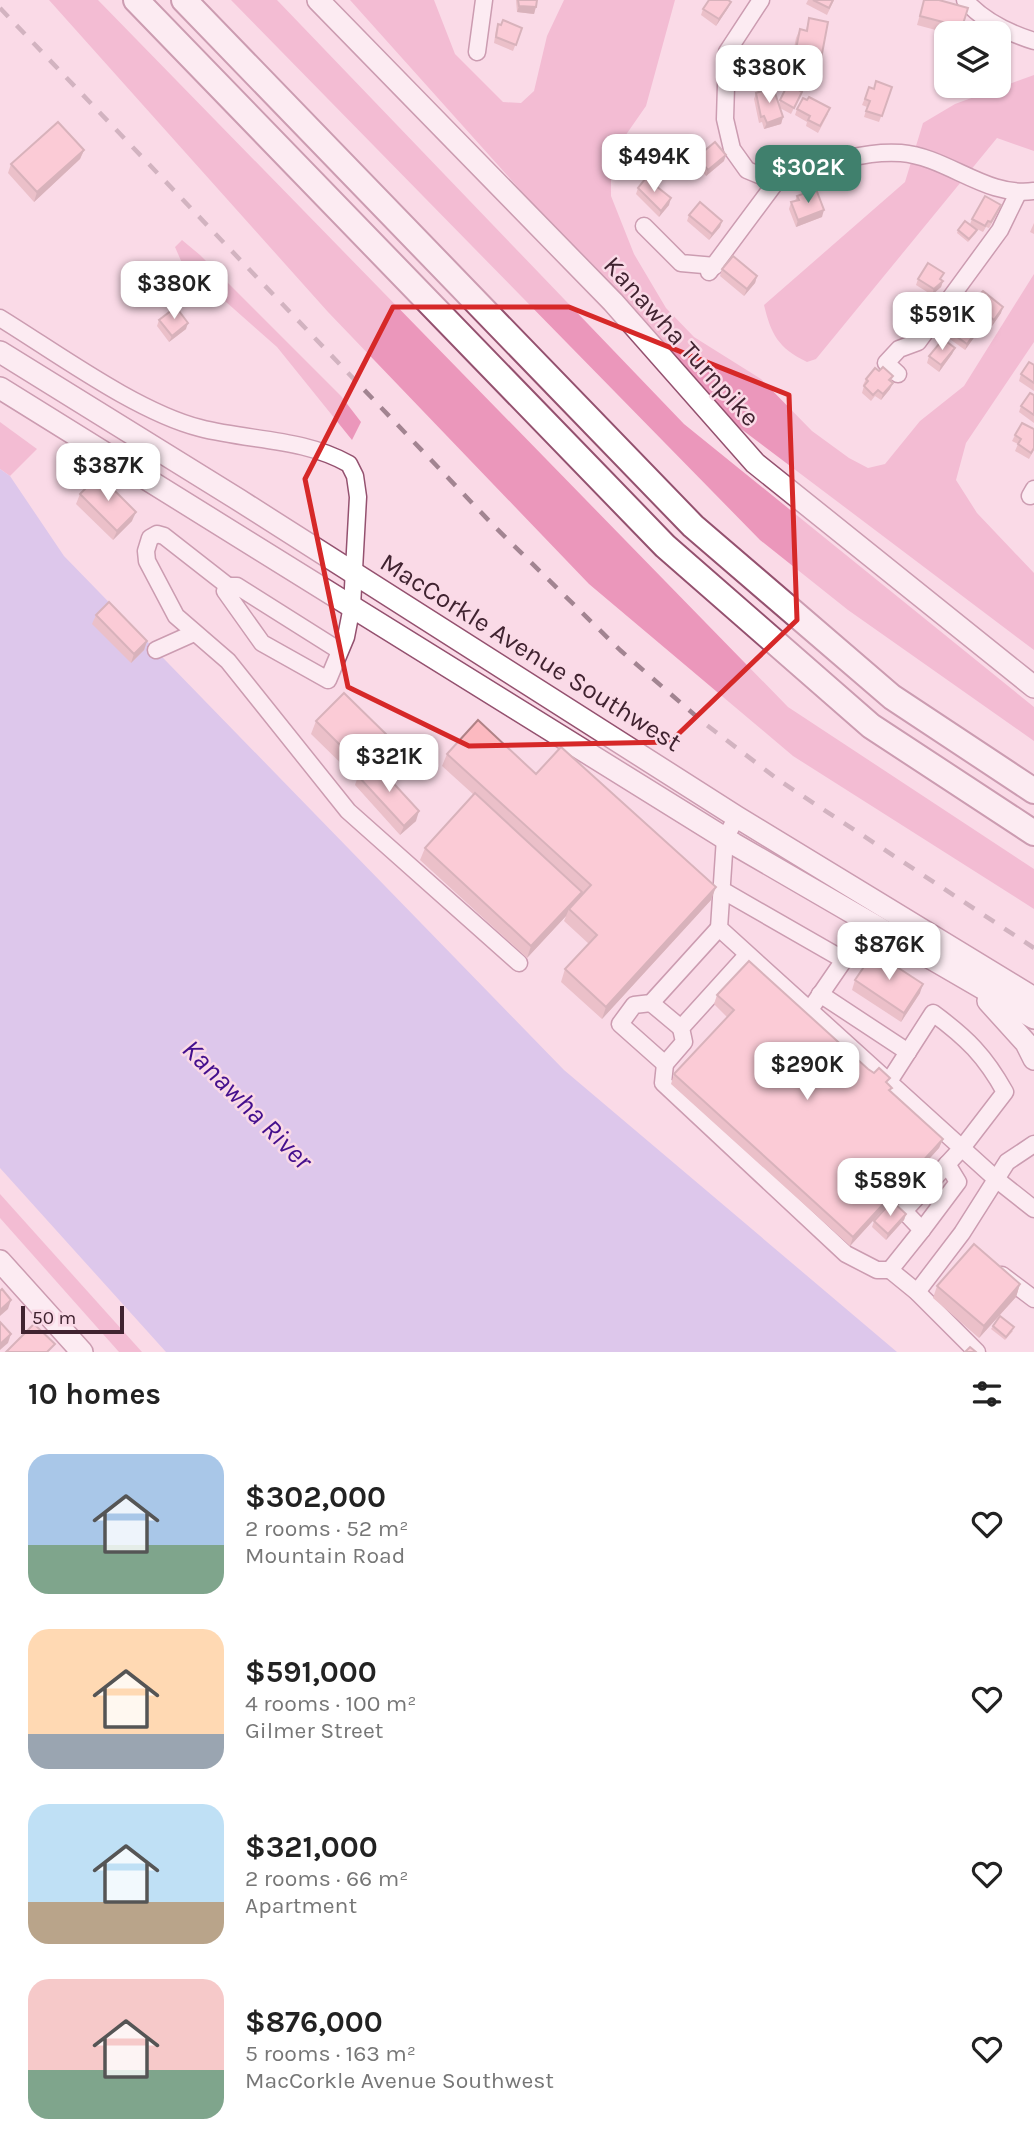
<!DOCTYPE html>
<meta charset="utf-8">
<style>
body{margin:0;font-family:Karla,sans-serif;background:#f6f6f6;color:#222;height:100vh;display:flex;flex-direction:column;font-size:26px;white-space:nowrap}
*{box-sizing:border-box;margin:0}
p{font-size:23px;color:#767676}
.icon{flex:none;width:38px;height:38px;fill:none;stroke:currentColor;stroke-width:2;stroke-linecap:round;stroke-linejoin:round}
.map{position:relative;height:1352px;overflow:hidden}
.details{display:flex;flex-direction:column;background:#fff;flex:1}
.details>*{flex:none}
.controls{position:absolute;left:934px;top:21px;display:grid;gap:14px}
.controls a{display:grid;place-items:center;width:77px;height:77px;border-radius:14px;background:#fff;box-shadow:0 2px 5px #0004;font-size:35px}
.scale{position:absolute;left:21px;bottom:18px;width:103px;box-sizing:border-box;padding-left:7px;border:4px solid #402330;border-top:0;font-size:19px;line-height:24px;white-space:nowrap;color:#402330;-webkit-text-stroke:5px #fadae7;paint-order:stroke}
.price{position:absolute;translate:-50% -60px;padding:0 16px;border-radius:14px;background:#fff;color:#222;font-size:23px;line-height:46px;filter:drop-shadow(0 2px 4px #0008)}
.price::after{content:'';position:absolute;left:50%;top:42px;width:21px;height:16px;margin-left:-10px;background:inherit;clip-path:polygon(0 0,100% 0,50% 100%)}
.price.on{background:#40806d;color:#fff}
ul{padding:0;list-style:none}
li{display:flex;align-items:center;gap:21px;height:175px;padding:0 28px}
li span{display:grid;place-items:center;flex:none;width:196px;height:140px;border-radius:21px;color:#555}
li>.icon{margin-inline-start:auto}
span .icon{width:84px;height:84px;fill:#fffc;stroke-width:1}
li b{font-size:30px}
h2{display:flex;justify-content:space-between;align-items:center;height:84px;padding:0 28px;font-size:30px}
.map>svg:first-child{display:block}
</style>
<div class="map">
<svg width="1034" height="1352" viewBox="0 0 1034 1352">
<rect width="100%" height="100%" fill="#fadae7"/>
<!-- green -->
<g fill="#eb97bb">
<polygon points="49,0 98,0 788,707 1034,869 1034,909 793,756 589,584 328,312"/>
<polygon points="231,0 277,0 684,424 1034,707 1034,741 848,610 760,540"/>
<polygon points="350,0 434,0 455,54 503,102 521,103 534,91 547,36 564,0 675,0 646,106 623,139 611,175 611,196 634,254 666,308 694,337 761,379 812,431 849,458 868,468 885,464 920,421 964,386 1034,274 1034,342 966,443 956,480 977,513 1034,573 1034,650 720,413"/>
<path d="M1034,75V151L997,138L816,359L807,362C778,348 771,334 764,305L905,182L923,123L955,104Z"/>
<polygon points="182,240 200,255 341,396 361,422 352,440 277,347 182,263 175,247"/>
<polygon points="0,422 37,449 10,476 0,469"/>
<polygon points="0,1194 142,1352 119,1352 0,1218"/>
</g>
<!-- water -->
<polygon fill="#bbafef" points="0,469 10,476 64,556 564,1070 897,1352 166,1352 0,1168"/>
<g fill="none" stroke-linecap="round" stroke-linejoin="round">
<defs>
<g id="minor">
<path d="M761,0L727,52L725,119L732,149L747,170L776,182C818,168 856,150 901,153C948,157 986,198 1034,191"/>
<path d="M965,0C982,20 1009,33 1034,41"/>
<polyline points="477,52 484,0"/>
<polyline points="644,226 681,263 715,266"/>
<polyline points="709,272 776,182"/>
<path d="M0,318C57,353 137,412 200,428C250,441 303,438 349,464L355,476L358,497L352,606L346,637L328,680L262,643L225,591L228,586H237L340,651"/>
<polyline points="898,374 886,363 899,349 918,342 1000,230 1018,193"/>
<polyline points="1030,496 1034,489"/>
<polyline points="228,586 164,536 157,534 150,538 146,551 147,561 176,616 228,661 348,811 519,963"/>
<polyline points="156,650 194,633"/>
<polyline points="737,817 725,838 719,928 996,1179 1034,1209"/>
<polyline points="722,890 844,960 809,1011"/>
<polyline points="719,928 651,1003 634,1005 620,1024 665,1064 684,1042 681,1028 747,955"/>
<polyline points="820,994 908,1052"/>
<polyline points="651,1003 681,1028"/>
<polyline points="665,1064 663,1083 846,1254 877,1270 890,1270"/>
<path d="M888,1083L933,1013C967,1038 985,1056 1005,1092L962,1148L904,1211L922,1230L890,1270L917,1292L977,1352"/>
<polyline points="922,1230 958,1182 947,1164"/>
<polyline points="1002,1275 1034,1299"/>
<polyline points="917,1292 962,1233 1007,1162 1034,1144"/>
</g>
<g id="major">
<polyline points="318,0 613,302 755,463 1034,687"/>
<polyline points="0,352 239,500 737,817 1034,998"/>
<polyline points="0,388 734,844 1034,1018"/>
<polyline points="988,1001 1026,1043 1034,1059"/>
<polyline points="0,1261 82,1352"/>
</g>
<g id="highway">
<polyline points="136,0 665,546 871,726 1034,833"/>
<polyline points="184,0 693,526 892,697 1034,791"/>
</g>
</defs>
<!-- minor casing -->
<use href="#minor" stroke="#94516f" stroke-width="19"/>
<!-- major casing -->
<use href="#major" stroke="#94516f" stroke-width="24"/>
<!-- highway casing -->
<use href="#highway" stroke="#94516f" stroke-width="28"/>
<!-- minor -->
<use href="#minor" stroke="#fff" stroke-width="16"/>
<!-- major -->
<use href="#major" stroke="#fff" stroke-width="21"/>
<!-- highway -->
<use href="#highway" stroke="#fff" stroke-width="24"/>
<!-- rail -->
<polyline stroke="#a28491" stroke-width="4.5" stroke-dasharray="12 12" stroke-linecap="butt" points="0,8 495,527 620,650 704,723 780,781 1034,948"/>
</g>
<!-- wall -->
<g fill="#d99fa5">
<polygon points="516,0 537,0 534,14 517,12"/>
<polygon points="808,0 834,0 827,15 806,4"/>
<polygon points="924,0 962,27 960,33 947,33 917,25"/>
<polygon points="731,2 728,8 716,26 701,15 703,9"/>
<polygon points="809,18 821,59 817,68 791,63 796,38 800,29 806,30"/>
<polygon points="498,24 501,25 522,28 513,51 494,43 496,30"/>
<polygon points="892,87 879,122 864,117 867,107 862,105 867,93 874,89"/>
<polygon points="802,92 791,114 780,108 783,117 781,124 764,129 762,122 759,123 754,99 756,93 779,105 780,100"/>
<polygon points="797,109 828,114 818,133 806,126 807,122 795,115"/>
<polygon points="84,150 80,159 34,202 8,173 11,164"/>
<polygon points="697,157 724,161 706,176 695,163"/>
<polygon points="638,188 669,205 659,217 636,194"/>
<polygon points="797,196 822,217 796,227 789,209 791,202 795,201"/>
<polygon points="999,211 989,228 986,227 983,232 973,227 977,230 976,233 968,242 957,233 958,230 970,224 972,219"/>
<polygon points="689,215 722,221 720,227 709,240 687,221"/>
<polygon points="1034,223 1034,234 1030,232"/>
<polygon points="722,269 757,276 755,283 744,296 720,276"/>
<polygon points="918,279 942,280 943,281 941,287 932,295 916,285"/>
<polygon points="971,302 1001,313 992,326 969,309"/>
<polygon points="159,320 186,329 169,342 157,326"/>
<polygon points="980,326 978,332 965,350 947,337 949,331"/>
<polygon points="955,348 952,354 939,372 927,363 929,356"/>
<polygon points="1034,365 1034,391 1019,381 1021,374"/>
<polygon points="879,371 893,376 891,382 890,389 881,400 875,396 871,401 862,393 864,386 863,385 866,379"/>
<polygon points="1034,395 1034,423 1019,412 1021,406"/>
<polygon points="1034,429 1034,450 1029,459 1015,451 1018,444 1012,441 1015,435"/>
<polygon points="80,494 132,521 113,540 76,504"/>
<polygon points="96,615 147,641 144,650 131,663 92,624"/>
<polygon points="316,721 386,751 375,763 416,821 400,835 355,785 357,779 311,734"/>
<polygon points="447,754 536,774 711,900 602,1019 561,982 565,969 589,944 564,921 566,916 527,958 420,860 425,848 474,795 442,766"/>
<polygon points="855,980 920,993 901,1022 852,990"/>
<polygon points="717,995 868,1069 887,1084 890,1092 943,1139 939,1148 850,1246 671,1084 674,1074 727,1017 714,1004"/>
<polygon points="906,1214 904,1220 886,1240 872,1227 874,1221"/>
<polygon points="1020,1284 1016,1297 979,1338 933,1298 937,1286"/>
<polygon points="993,1326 1013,1331 1005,1340 991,1329"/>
</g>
<!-- shaded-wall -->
<g fill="#b08286">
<polygon points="731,2 728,8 716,26 719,19"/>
<polygon points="519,6 536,7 534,14 517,12"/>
<polygon points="783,117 781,124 764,129 767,123"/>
<polygon points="84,150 80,159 34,202 37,192"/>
<polygon points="726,155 724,161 706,176 708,170"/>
<polygon points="671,198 669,205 659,217 661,211"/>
<polygon points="824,210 822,217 796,227 798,220"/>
<polygon points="722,221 720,227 709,240 712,234"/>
<polygon points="757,276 755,283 744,296 747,289"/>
<polygon points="943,281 941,287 932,295 934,289"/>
<polygon points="1003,307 1001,313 992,326 994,320"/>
<polygon points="188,323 186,329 169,342 172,336"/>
<polygon points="980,326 978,332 965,350 967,344"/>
<polygon points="955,348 952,354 939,372 941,365"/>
<polygon points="893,383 890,389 881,400 883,394"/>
<polygon points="136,512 132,521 113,540 117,531"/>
<polygon points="147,641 144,650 131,663 134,654"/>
<polygon points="391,739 386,751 360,778 359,776 362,767"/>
<polygon points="419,811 416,821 400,835 404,826"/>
<polygon points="716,887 711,900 602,1019 606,1007"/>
<polygon points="582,892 577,904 569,909 566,916 527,958 531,946"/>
<polygon points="923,984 920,993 901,1022 904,1013"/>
<polygon points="943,1139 939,1148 850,1246 853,1237"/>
<polygon points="906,1214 904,1220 886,1240 888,1234"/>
<polygon points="1020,1284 1016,1297 979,1338 984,1326"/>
<polygon points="11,1300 8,1309 0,1316 0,1310"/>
<polygon points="11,1334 8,1343 0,1350 0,1344"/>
</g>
<!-- building -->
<g fill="#fcb9c0" stroke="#b08286" stroke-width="2">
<polygon points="518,0 537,0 536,7 519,6"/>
<polygon points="709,0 728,0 731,2 719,19 703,9"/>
<polygon points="813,0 833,0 829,8"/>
<polygon points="924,0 939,0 968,8 962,27 920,16"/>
<polygon points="809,18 828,22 821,59 795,54 800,29 807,31"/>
<polygon points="503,20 522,28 516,45 496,37 498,24 501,25"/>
<polygon points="876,81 892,87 882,116 866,111 870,101 865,99 869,87 874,89"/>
<polygon points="788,84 802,92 794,108 780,100"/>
<polygon points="773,87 783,117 767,123 764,116 761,117 756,93"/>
<polygon points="809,97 830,108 820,126 808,120 810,116 797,109 803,98 807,100"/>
<polygon points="58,122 84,150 37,192 11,164"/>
<polygon points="715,142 726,155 708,170 697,157"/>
<polygon points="646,178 671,198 661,211 638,188"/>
<polygon points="816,189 824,210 798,220 791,202 799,200 797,196"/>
<polygon points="985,196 1001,205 991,222 988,221 985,226 972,219"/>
<polygon points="700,202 722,221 712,234 689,215"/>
<polygon points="965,221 977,230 969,239 958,230"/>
<polygon points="733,256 757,276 747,289 722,269"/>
<polygon points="928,263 944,273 940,279 943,281 934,289 918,279"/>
<polygon points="983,291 1003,307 994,320 971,302"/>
<polygon points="176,307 188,323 172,336 159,320"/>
<polygon points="962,313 980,326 967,344 949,331"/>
<polygon points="943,339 955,348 941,365 929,356"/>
<polygon points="1029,362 1034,365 1034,383 1021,374"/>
<polygon points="883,367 893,376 889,380 893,383 883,394 878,390 873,395 864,386 868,381 866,379 875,368 879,371"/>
<polygon points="1030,393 1034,395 1034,415 1021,406"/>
<polygon points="1022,423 1034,429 1034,448 1031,453 1018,444 1021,439 1015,435"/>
<polygon points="99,475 136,512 117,531 80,494"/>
<polygon points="109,602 147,641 134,654 96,615"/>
<polygon points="344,693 391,739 362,767 316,721"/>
<polygon points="478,720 536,774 561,747 716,887 606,1007 565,969 597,935 569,909 591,885 447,754"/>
<polygon points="374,762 419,811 404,826 358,776"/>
<polygon points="475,793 582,892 531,946 425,848"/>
<polygon points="874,952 923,984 904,1013 855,980"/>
<polygon points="749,961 868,1069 874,1073 879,1068 890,1078 886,1082 892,1088 889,1090 943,1139 853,1237 674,1074 734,1010 717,995"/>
<polygon points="892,1201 906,1214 888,1234 874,1221"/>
<polygon points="974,1244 1020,1284 984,1326 937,1286"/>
<polygon points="2,1289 11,1300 0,1310 0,1291"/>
<polygon points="1000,1316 1014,1327 1006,1337 993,1326"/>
<polygon points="0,1322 11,1334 0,1344"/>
<polygon points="34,1324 55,1344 47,1352 6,1352"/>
<polygon points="970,1347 976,1352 965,1352"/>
</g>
<!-- marked area -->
<path d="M0 0H1034V1352H0ZM393,307H569L789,395L797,620L670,742L469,746L348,687L305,479Z" fill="#fadae7" fill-opacity=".55" fill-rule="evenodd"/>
<path fill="none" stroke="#d62828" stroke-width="5" stroke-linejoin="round" d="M393,307H569L789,395L797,620L670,742L469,746L348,687L305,479Z"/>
<g text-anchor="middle" stroke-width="5" stroke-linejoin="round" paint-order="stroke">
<!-- street labels -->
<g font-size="26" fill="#402330" stroke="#fadae7">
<text transform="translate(682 341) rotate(48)" y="9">Kanawha Turnpike</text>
<text transform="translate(531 652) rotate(32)" y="9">MacCorkle Avenue Southwest</text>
</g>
<!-- water labels -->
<g font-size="28" font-style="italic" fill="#440f8d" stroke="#fadae7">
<text transform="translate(248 1104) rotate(45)" y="10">Kanawha River</text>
</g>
</g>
</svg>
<div class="controls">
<a><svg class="icon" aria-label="layers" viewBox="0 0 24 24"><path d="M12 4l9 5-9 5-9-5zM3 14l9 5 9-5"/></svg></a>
</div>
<div class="scale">50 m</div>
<b class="price" style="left:769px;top:105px">$380K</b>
<b class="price" style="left:654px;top:194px">$494K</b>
<b class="price on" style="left:808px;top:205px">$302K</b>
<b class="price" style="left:174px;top:321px">$380K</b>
<b class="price" style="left:942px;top:352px">$591K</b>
<b class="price" style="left:108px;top:503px">$387K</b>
<b class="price" style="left:389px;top:794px">$321K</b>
<b class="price" style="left:889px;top:982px">$876K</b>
<b class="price" style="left:807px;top:1102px">$290K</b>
<b class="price" style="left:890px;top:1218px">$589K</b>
</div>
<section class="details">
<h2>10 homes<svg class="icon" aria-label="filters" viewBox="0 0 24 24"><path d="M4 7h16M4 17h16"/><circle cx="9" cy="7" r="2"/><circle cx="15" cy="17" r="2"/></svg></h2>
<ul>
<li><span style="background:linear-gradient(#a9c7e8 65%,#7fa58c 0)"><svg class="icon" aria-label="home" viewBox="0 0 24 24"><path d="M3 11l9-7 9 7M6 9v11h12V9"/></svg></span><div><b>$302,000</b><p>2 rooms · 52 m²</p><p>Mountain Road</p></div><svg class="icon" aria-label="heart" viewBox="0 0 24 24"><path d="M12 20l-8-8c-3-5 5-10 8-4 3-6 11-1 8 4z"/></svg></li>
<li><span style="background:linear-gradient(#ffd9b3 75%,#9aa5b1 0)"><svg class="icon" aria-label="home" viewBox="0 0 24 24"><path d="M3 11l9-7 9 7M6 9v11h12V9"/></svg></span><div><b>$591,000</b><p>4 rooms · 100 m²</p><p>Gilmer Street</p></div><svg class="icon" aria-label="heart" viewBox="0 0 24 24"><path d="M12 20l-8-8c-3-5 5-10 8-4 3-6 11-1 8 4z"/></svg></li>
<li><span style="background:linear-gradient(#bfe0f5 70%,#b9a48a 0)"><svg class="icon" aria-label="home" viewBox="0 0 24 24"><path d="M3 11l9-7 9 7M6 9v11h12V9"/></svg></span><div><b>$321,000</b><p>2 rooms · 66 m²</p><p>Apartment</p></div><svg class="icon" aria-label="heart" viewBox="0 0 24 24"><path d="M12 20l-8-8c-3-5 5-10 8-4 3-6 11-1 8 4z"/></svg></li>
<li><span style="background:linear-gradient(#f6c9c9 65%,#7fa58c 0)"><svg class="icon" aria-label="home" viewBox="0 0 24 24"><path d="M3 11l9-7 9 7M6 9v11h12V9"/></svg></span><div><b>$876,000</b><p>5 rooms · 163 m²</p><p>MacCorkle Avenue Southwest</p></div><svg class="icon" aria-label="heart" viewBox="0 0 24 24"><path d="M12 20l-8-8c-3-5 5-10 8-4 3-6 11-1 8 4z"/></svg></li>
</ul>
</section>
